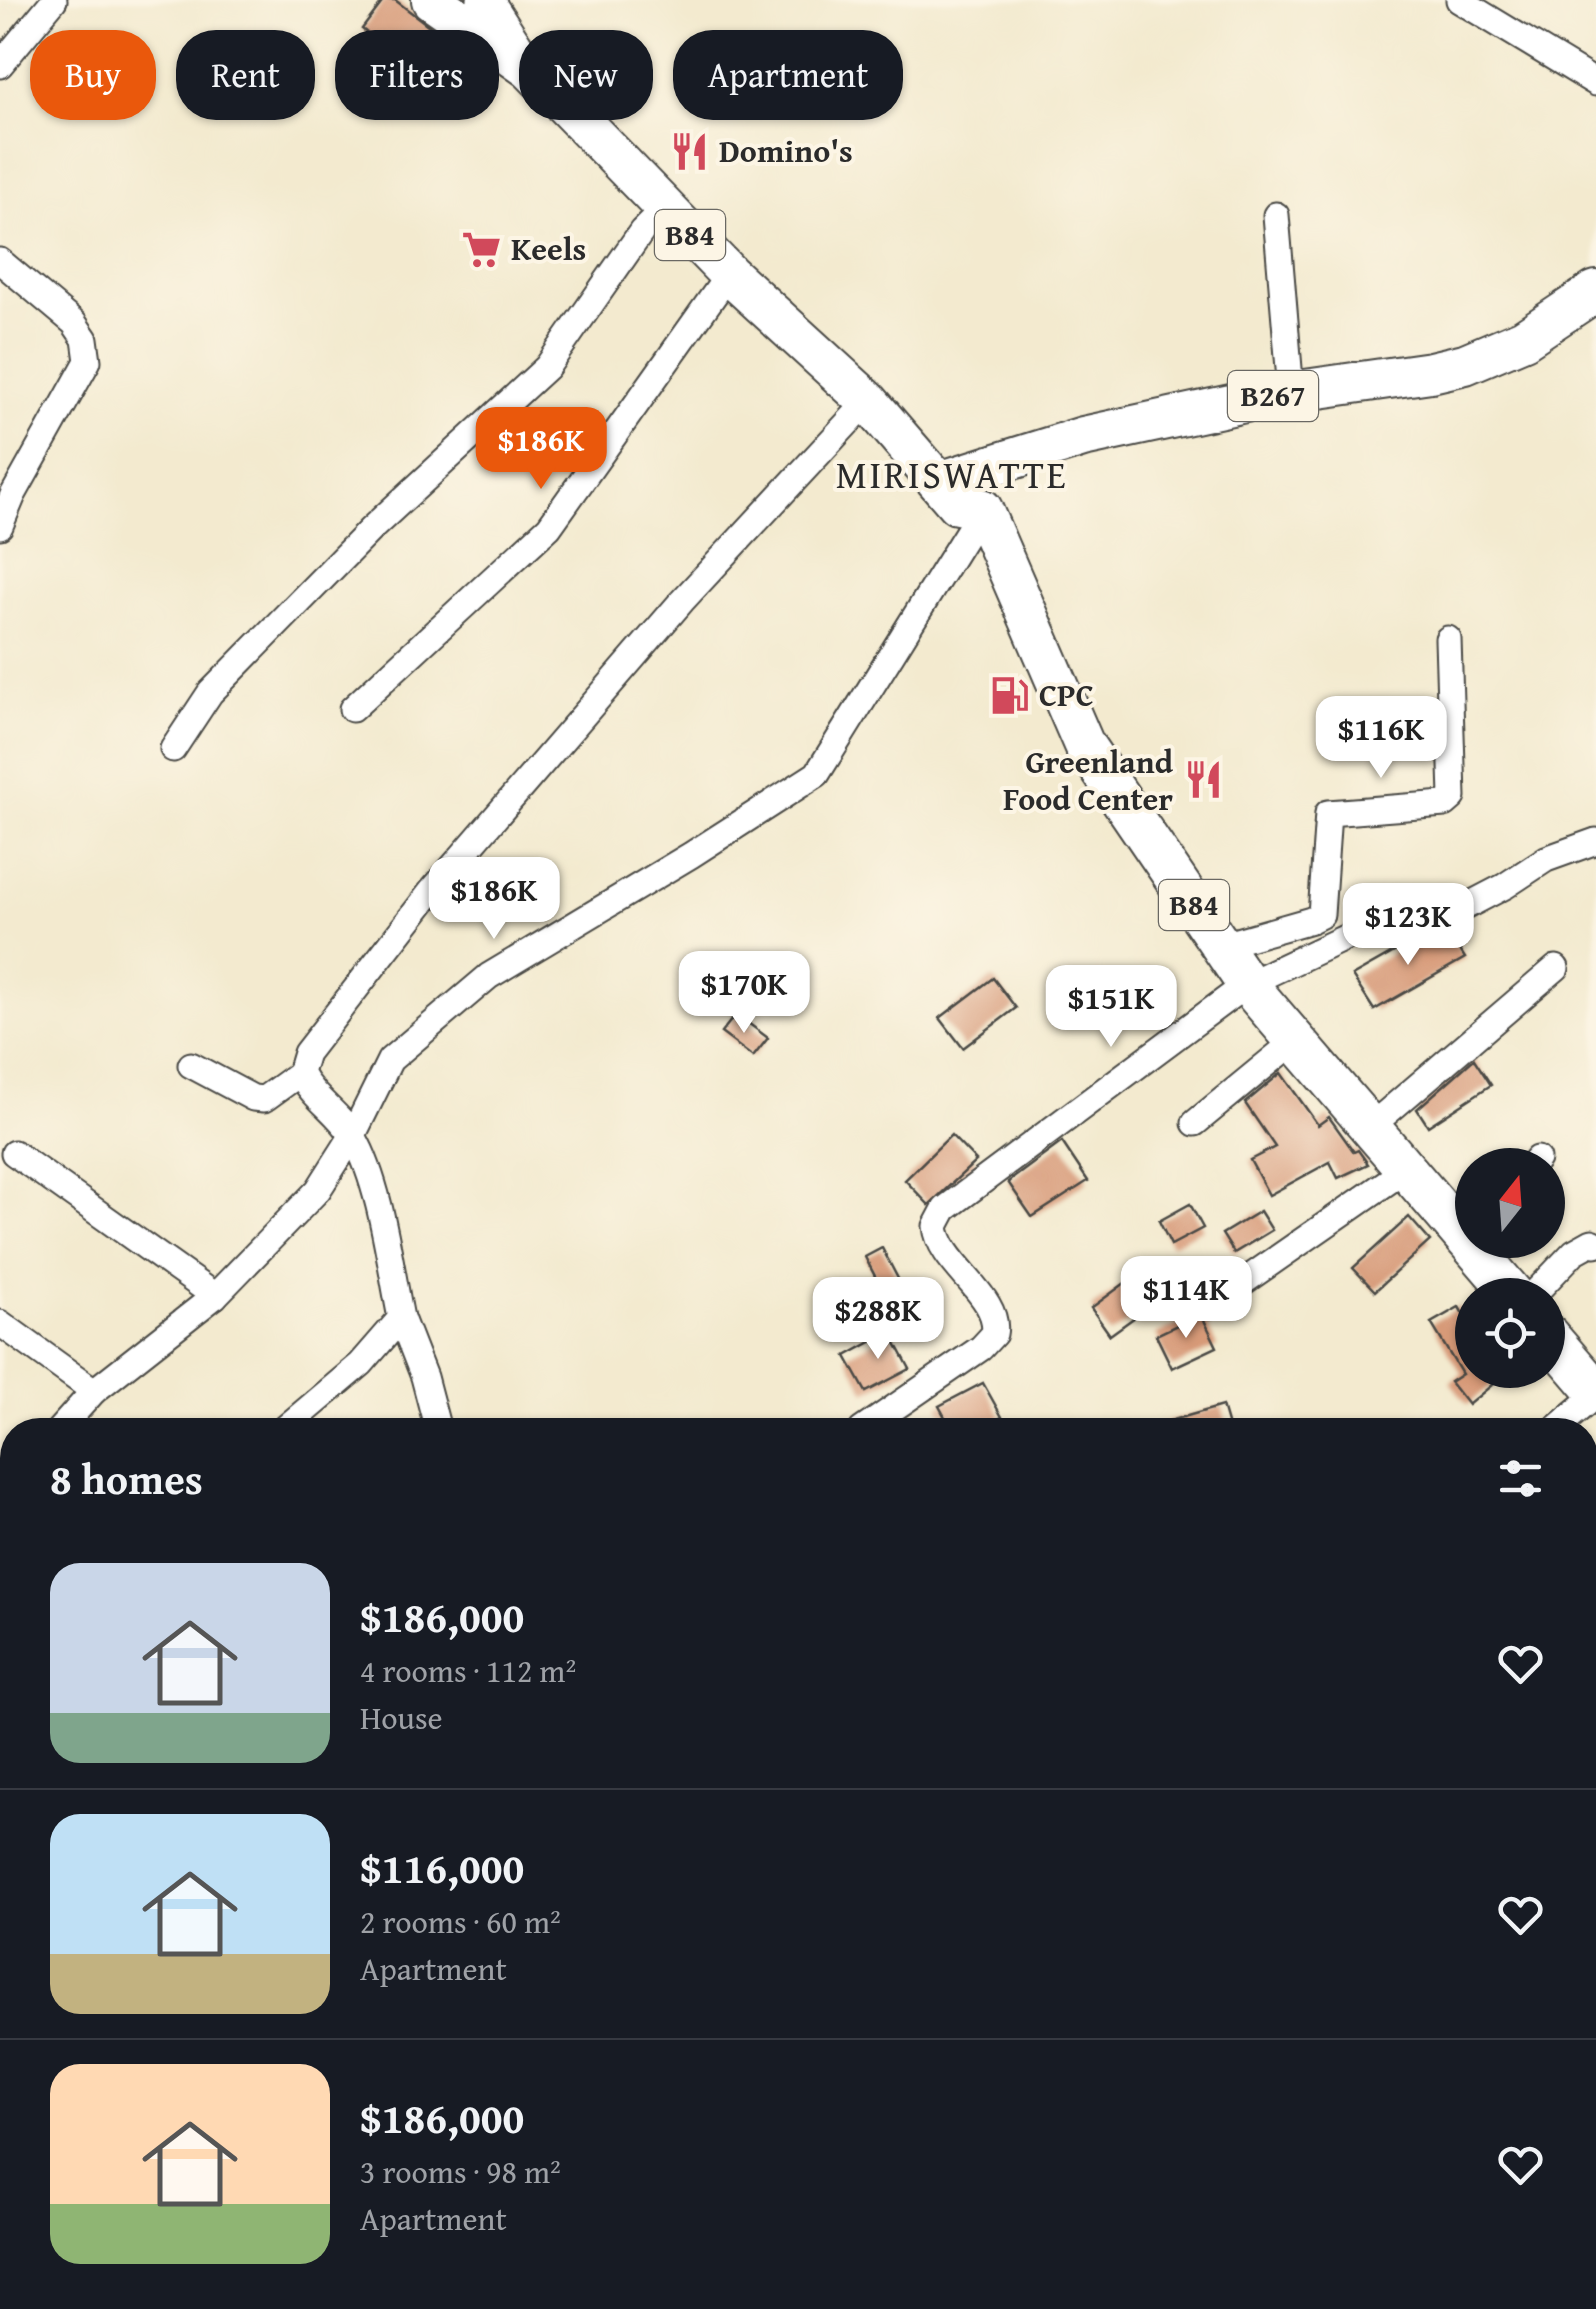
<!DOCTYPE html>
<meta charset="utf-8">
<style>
body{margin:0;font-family:"Gentium Book Plus",serif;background:#242831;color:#f1f3f6;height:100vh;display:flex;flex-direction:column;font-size:38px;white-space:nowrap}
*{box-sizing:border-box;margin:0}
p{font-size:32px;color:#9ea1a6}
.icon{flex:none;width:55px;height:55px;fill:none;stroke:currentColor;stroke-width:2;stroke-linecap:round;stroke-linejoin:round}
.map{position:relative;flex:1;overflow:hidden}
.details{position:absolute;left:0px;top:1418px;width:1598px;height:892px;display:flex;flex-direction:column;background:#171b24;border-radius:40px 40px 0 0;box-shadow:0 2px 8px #0004}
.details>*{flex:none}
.top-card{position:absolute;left:30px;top:30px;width:1000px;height:90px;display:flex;gap:20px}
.needle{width:65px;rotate:17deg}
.tools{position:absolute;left:1455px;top:1148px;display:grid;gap:20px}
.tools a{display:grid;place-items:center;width:110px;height:110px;border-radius:50%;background:#171b24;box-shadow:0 2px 8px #0004;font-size:50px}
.price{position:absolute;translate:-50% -85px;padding:0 22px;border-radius:20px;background:#fff;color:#222;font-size:32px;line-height:65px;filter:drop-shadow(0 2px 5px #0008)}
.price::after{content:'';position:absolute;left:50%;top:60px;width:30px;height:22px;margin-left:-15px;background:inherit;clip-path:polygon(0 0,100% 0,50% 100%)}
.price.on{background:#ea580c;color:#fff}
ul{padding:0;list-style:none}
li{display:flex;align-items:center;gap:30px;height:250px;padding:0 50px}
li+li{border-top:2px solid #363941}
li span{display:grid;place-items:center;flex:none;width:280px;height:200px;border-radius:30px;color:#555}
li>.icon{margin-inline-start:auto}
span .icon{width:120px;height:120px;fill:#fffc;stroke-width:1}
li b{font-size:42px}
h2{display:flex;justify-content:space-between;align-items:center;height:120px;padding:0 50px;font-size:42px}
.pill{padding:0 35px;border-radius:40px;background:#171b24;box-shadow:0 2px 8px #0004;font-size:35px;line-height:90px}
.pill.on{background:#ea580c;color:#fff}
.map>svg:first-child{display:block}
</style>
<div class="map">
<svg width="1596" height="2309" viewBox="0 0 1596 2309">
<rect width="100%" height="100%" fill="#fcf5e5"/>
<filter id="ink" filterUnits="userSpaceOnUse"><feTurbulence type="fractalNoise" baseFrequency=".01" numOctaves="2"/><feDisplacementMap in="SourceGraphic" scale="20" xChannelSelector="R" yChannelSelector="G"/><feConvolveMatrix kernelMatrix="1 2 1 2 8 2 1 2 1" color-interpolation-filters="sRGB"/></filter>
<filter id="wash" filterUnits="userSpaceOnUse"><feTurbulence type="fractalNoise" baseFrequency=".0048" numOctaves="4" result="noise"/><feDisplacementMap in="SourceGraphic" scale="40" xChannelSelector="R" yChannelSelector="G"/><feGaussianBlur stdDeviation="2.25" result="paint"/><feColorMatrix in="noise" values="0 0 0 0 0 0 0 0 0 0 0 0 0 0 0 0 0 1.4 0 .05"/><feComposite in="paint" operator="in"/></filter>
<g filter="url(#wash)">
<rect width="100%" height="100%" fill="#f3eacf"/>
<g id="blocks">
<!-- building -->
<g fill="#d79a78">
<polygon points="384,0 395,0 446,39 420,73 362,29"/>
<polygon points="1447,930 1465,958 1374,1010 1352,976 1426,934"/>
<polygon points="993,978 1016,1008 963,1048 940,1018"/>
<polygon points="736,1014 768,1038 753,1057 721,1033"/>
<polygon points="1474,1059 1491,1085 1428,1126 1417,1109"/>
<polygon points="1281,1073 1318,1125 1329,1117 1354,1152 1358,1150 1368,1164 1338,1178 1330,1162 1269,1195 1250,1160 1275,1147 1245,1103"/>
<polygon points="951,1135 976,1161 929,1205 905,1180"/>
<polygon points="1062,1142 1088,1181 1032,1217 1008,1182"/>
<polygon points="1190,1204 1203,1228 1171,1245 1159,1221"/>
<polygon points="1260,1211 1272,1230 1234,1253 1222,1234"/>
<polygon points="1409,1217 1430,1241 1375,1291 1353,1268"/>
<polygon points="882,1248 906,1294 889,1303 865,1257"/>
<polygon points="1140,1272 1160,1299 1110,1335 1091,1308"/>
<polygon points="1459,1307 1472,1329 1472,1370 1481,1370 1493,1384 1468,1405 1450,1382 1462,1374 1431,1323"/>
<polygon points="1198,1315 1204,1320 1217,1347 1172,1368 1156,1335"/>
<polygon points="890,1332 910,1369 866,1392 846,1356"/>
<polygon points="983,1383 1002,1417 976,1430 952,1430 939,1406"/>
<polygon points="1222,1406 1229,1430 1157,1430 1156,1425"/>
</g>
</g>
</g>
<g filter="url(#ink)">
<use href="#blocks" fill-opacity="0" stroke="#494844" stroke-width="2.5"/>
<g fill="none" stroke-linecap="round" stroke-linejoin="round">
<defs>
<g id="street">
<polyline points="1459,0 1596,83"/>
<polyline points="0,65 54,0"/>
<polyline points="1276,215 1291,392"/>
<polyline points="0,261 74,323 85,339 88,361 13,495 0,526"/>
<polyline points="352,709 549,527 729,274"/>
<polyline points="173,749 210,693 370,530 547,367 642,231 664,209"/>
<polyline points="1219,946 1311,920 1321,915 1328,813 1445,804 1453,797 1448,639"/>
<polyline points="191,1065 253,1098 264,1099 300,1073"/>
<polyline points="1195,1123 1296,1040"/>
<polyline points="1370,1127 1556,968"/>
<polyline points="14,1153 215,1296"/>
<polyline points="1532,1165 1537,1159"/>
<polyline points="1533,1295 1574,1252 1592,1242 1596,1244"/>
<polyline points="1210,1305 1406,1169"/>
<polyline points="401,1318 424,1377 438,1430"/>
<polyline points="0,1323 94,1391"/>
<polyline points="59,1430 94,1391 215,1296 318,1190 353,1135 390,1060 489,976 691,855 817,774 982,509"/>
<path d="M283,1430L361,1364L401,1318C390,1265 381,1185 354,1138C340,1113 313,1099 300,1073L306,1053L431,892L682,601L868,401"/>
<path d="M862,1430L981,1348L994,1334C1002,1296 939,1265 936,1226L945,1209L1247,984L1355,933L1457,911L1505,886L1546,859L1596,841"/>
<polyline points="1554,1430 1596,1395"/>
<polyline points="1585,1500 1596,1490"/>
<polyline points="0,1512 12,1492"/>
<polyline points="4,1827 12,1809"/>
<polyline points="0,2027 12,2030"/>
<polyline points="1585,2070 1596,2072"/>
<polyline points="0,2253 12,2256"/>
<polyline points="1585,2275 1596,2259"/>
<polyline points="175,2298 214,2307"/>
<polyline points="1105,2298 1112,2309"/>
<polyline points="1440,2298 1461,2309"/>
<polyline points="651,2309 653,2298"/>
<polyline points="1565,2309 1572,2298"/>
</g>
<polyline id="secondary" points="485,0 525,62"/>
<g id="primary">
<polyline points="432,0 530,69 729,274 868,401 957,504 982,509 1084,745 1247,984 1514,1295"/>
<polyline points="939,482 1083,437 1291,392 1431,372 1465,364 1524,339 1596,291"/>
<polyline points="1548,1335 1596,1391"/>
</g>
</defs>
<!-- street casing -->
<use href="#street" stroke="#494844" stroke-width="29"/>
<!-- secondary casing -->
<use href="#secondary" stroke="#494844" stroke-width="39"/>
<!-- primary casing -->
<use href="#primary" stroke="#494844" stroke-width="44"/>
<!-- street -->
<use href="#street" stroke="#fff" stroke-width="25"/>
<!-- secondary -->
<use href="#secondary" stroke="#fff" stroke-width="35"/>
<!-- primary -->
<use href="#primary" stroke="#fff" stroke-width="40"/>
</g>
</g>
<!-- icons -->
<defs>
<symbol id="restaurant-bare" viewBox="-9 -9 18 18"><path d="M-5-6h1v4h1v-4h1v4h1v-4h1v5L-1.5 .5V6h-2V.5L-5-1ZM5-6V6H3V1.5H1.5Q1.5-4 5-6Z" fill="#d1495b" stroke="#fcf5e5" stroke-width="2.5" paint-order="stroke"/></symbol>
<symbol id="supermarket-bare" viewBox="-9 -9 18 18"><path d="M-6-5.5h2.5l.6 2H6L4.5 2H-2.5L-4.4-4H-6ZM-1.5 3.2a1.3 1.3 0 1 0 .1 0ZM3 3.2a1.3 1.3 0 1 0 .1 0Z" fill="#d1495b" stroke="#fcf5e5" stroke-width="2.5" paint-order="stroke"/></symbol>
<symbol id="fuel-bare" viewBox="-9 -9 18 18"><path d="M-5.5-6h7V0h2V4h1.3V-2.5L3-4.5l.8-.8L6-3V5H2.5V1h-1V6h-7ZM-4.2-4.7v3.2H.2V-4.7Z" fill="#d1495b" stroke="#fcf5e5" stroke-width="2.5" paint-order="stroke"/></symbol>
</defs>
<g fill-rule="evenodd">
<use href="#restaurant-bare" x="662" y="124" width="55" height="55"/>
<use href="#supermarket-bare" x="454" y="222" width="55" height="55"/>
<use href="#fuel-bare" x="982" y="668" width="55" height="55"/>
<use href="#restaurant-bare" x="1176" y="752" width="55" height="55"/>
</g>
<g text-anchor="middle" stroke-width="8" stroke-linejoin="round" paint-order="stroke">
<!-- shield labels -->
<g fill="#fcf5e5" stroke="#6a6863" stroke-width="2.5">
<rect x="655" y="210" width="70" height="50" rx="8"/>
<rect x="1228" y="371" width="90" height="50" rx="8"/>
<rect x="1159" y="880" width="70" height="50" rx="8"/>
</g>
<g font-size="30" font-weight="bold" fill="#2b2b2b">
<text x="690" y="245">B84</text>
<text x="1273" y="406">B267</text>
<text x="1194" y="915">B84</text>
</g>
<!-- poi labels -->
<g font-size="32" font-weight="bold" fill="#2b2b2b" stroke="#fcf5e5" text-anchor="start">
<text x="719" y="162">Domino's</text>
<text x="511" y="260">Keels</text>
<text x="1039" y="706">CPC</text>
<text x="1173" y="773" text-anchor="end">Greenland<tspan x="1173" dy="37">Food Center</tspan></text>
</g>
<!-- quarter labels -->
<g font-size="38" letter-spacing="2.5" fill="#2b2b2b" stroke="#fcf5e5">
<text x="952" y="488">MIRISWATTE</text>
</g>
</g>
</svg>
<div class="tools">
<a><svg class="needle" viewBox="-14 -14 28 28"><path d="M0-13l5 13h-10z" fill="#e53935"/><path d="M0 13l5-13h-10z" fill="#9ea1a6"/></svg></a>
<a><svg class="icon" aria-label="locate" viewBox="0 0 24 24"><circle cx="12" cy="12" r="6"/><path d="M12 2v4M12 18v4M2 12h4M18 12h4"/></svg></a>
</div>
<b class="price on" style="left:541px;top:492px">$186K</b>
<b class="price" style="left:1381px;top:781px">$116K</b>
<b class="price" style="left:494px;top:942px">$186K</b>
<b class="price" style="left:1408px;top:968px">$123K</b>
<b class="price" style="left:744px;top:1036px">$170K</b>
<b class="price" style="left:1111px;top:1050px">$151K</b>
<b class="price" style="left:1186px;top:1341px">$114K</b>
<b class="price" style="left:878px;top:1362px">$288K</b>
<div class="top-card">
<a class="pill on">Buy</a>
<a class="pill">Rent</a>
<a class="pill">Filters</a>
<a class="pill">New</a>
<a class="pill">Apartment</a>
</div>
<section class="details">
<h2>8 homes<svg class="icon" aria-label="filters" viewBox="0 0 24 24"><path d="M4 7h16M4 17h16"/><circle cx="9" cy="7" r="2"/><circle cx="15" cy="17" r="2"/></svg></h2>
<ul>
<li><span style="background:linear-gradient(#c9d6e8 75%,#7fa58c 0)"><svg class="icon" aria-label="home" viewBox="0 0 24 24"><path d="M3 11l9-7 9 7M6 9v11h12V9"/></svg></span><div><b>$186,000</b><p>4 rooms · 112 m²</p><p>House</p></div><svg class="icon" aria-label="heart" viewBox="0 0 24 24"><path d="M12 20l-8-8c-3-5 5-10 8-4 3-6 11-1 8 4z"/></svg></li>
<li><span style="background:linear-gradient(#bfe0f5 70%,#c2b280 0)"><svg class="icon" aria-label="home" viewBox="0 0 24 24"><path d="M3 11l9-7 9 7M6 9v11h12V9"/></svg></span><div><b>$116,000</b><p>2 rooms · 60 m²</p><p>Apartment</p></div><svg class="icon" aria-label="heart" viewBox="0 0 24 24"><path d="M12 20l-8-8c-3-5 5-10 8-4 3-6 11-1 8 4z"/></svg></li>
<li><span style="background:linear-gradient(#ffd9b3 70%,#8fb573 0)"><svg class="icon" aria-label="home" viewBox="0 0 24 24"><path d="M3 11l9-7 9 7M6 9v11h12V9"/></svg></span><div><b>$186,000</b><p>3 rooms · 98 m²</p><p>Apartment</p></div><svg class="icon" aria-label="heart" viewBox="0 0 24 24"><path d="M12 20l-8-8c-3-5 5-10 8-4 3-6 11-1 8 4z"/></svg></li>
</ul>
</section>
</div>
